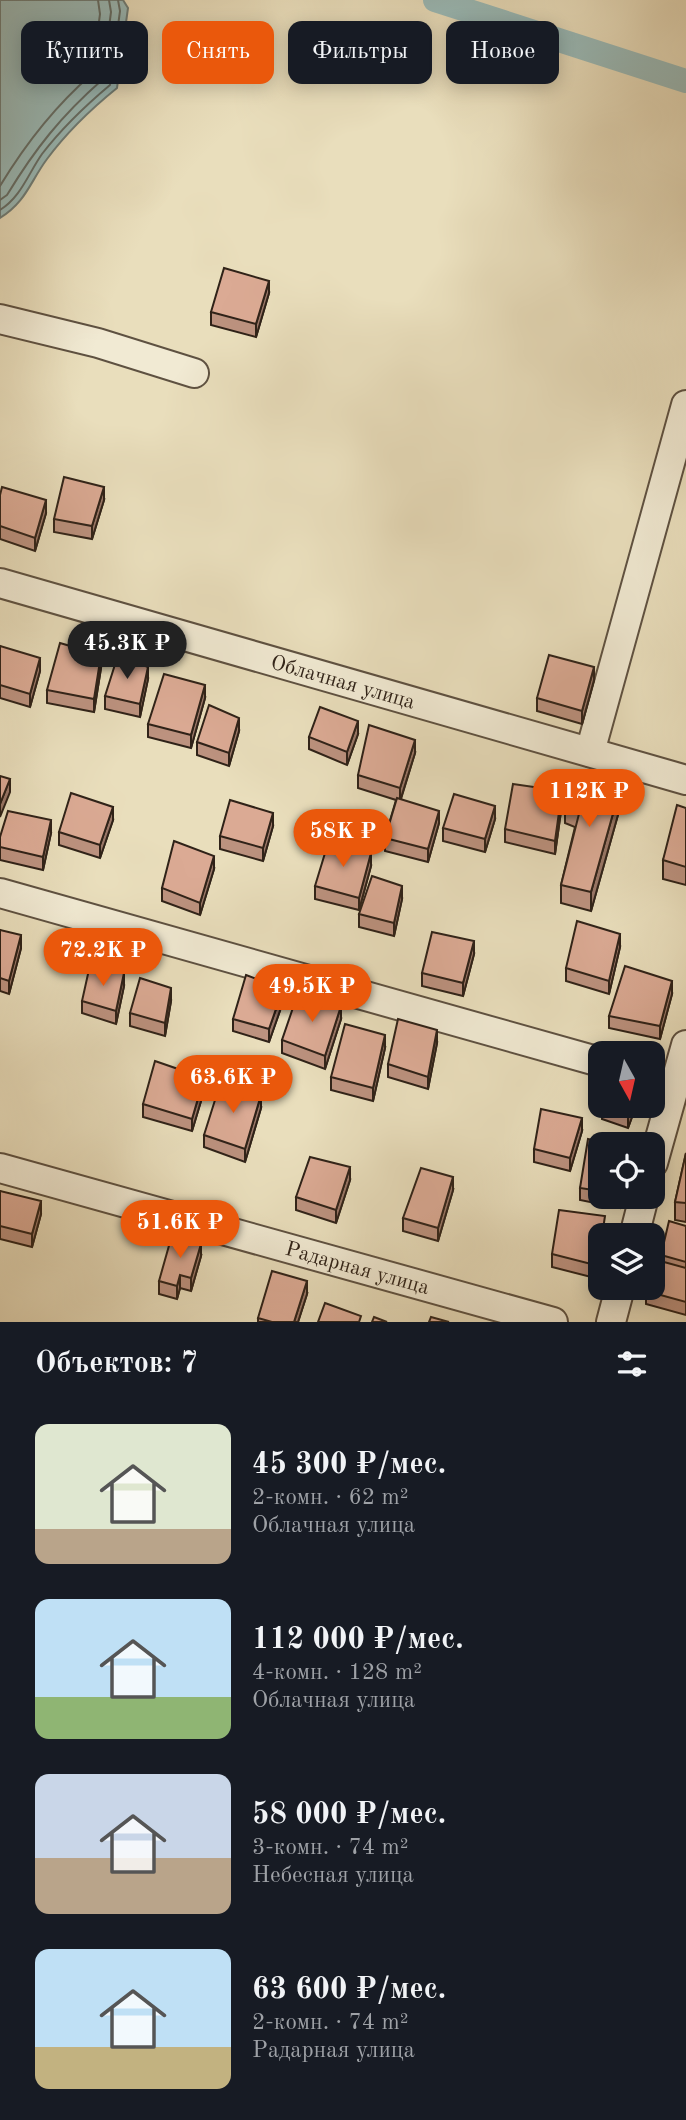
<!DOCTYPE html>
<html lang="ru">
<meta charset="utf-8">
<style>
body{margin:0;font-family:"Old Standard TT",serif;background:#20242c;color:#f1f3f6;height:100vh;display:flex;flex-direction:column;font-size:26px;white-space:nowrap}
*{box-sizing:border-box;margin:0}
p{font-size:23px;color:#9ea1a6}
.icon{flex:none;width:38px;height:38px;fill:none;stroke:currentColor;stroke-width:2;stroke-linecap:round;stroke-linejoin:round}
.map{position:relative;height:1322px;overflow:hidden}
.panel{display:flex;flex-direction:column;background:#171b24;flex:1}
.panel>*{flex:none}
.top-card{position:absolute;left:21px;top:21px;width:644px;height:63px;display:flex;gap:14px}
.needle{width:46px;rotate:172deg}
.buttons{position:absolute;left:588px;top:1041px;display:grid;gap:14px}
.buttons a{display:grid;place-items:center;width:77px;height:77px;border-radius:14px;background:#171b24;box-shadow:0 4px 18px #0003;font-size:35px}
.price{position:absolute;translate:-50% -60px;padding:0 16px;border-radius:24px;background:#ea580c;color:#fff;font-size:23px;line-height:46px;filter:drop-shadow(0 2px 4px #0008)}
.price::after{content:'';position:absolute;left:50%;top:42px;width:21px;height:16px;margin-left:-10px;background:inherit;clip-path:polygon(0 0,100% 0,50% 100%)}
.price.selected{background:#222;color:#fff}
ul{padding:0;list-style:none}
li{display:flex;align-items:center;gap:21px;height:175px;padding:0 35px}
li span{display:grid;place-items:center;flex:none;width:196px;height:140px;border-radius:14px;color:#555}
li>.icon{margin-inline-start:auto}
span .icon{width:84px;height:84px;fill:#fffc;stroke-width:1}
li b{font-size:30px}
h2{display:flex;justify-content:space-between;align-items:center;height:84px;padding:0 35px;font-size:30px}
.tag{padding:0 24px;border-radius:14px;background:#171b24;box-shadow:0 4px 18px #0003;font-size:24px;line-height:63px}
.tag.selected{background:#ea580c;color:#fff}
.map>svg:first-child{display:block}
</style>
<div class="map">
<svg width="686" height="1322" viewBox="0 0 686 1322">
<rect width="100%" height="100%" fill="#e9debc"/>
<filter id="stains"><feTurbulence type="fractalNoise" baseFrequency=".00286" numOctaves="4"/><feColorMatrix values="0 0 0 0 .2 0 0 0 0 .09 0 0 0 0 .02 0 0 0 .5 -.17"/></filter>
<radialGradient id="worn" r=".72"><stop offset=".6" stop-color="#630" stop-opacity="0"/><stop offset="1" stop-color="#630" stop-opacity=".3"/></radialGradient>
<!-- water -->
<path fill="#9abbb9" stroke="#6f7e79" stroke-width="2" d="M0,0H123L128,8L117,88C91,109 67,132 47,159C30,182 26,202 0,218Z"/>
<g fill="none" stroke-linecap="round" stroke-linejoin="round">
<!-- shore -->
<g stroke="#646e68" stroke-width="2">
<path d="M0,186C26,143 54,107 92,74L100,14L98,0"/>
<path d="M0,200L7,195C35,149 61,116 102,80L111,12L109,0"/>
<path d="M0,210C21,197 28,174 42,154C62,128 85,106 110,85L120,11L118,0"/>
</g>
<!-- canal -->
<polyline stroke="#9abbb9" stroke-width="24" points="435,0 686,81"/>
<defs>
<g id="minor">
<polyline points="0,319 98,343 194,373"/>
<path id="s1" d="M0,583L686,780"/>
<polyline points="590,752 686,405"/>
<polyline points="0,893 600,1062"/>
<polyline points="653,1163 686,1045"/>
<path id="s2" d="M0,1168L553,1322"/>
<polyline points="634,1236 644,1197"/>
<polyline points="611,1322 620,1288"/>
</g>
</defs>
<!-- minor casing -->
<use href="#minor" stroke="#5e5141" stroke-width="32"/>
<!-- minor -->
<use href="#minor" stroke="#f1ead3" stroke-width="28"/>
</g>
<!-- wall -->
<g fill="#bc927f" stroke="#2f2218" stroke-width="2">
<polygon points="269,293 256,337 211,325 211,312"/>
<polygon points="0,495 46,513 35,551 0,539"/>
<polygon points="104,500 92,539 54,532 54,519"/>
<polygon points="0,646 40,671 30,707 0,698"/>
<polygon points="101,668 94,712 47,703 47,690"/>
<polygon points="148,679 140,717 105,709 105,696"/>
<polygon points="594,680 582,724 537,711 537,698"/>
<polygon points="205,698 191,748 148,737 148,724"/>
<polygon points="239,731 229,766 197,755 197,742"/>
<polygon points="358,734 347,765 309,749 309,737"/>
<polygon points="415,753 401,799 439,823 428,862 385,851 385,838 396,800 358,788 358,775"/>
<polygon points="562,804 555,854 505,842 505,829"/>
<polygon points="621,804 591,911 561,903 561,885 575,827 565,823 565,805"/>
<polygon points="686,808 686,885 663,879 663,860"/>
<polygon points="495,819 485,852 443,841 443,828"/>
<polygon points="113,820 100,858 59,845 59,832"/>
<polygon points="273,826 263,861 220,849 220,836"/>
<polygon points="51,833 43,870 0,860 0,837"/>
<polygon points="371,866 359,910 315,899 315,886"/>
<polygon points="214,869 200,915 162,901 162,888"/>
<polygon points="402,899 394,936 359,927 359,914"/>
<polygon points="0,930 21,948 9,994 0,991"/>
<polygon points="620,947 609,994 566,981 566,968"/>
<polygon points="474,954 463,996 422,986 422,973"/>
<polygon points="124,986 116,1024 82,1013 82,1001"/>
<polygon points="672,994 660,1039 609,1028 609,1016"/>
<polygon points="171,1001 165,1036 130,1026 130,1013"/>
<polygon points="283,1002 269,1042 233,1031 233,1019"/>
<polygon points="341,1019 325,1069 282,1053 282,1040"/>
<polygon points="437,1043 428,1089 388,1077 388,1064"/>
<polygon points="385,1048 373,1101 331,1090 331,1077"/>
<polygon points="204,1091 192,1131 143,1117 143,1104"/>
<polygon points="602,1106 636,1106 628,1128 602,1119"/>
<polygon points="261,1108 245,1162 204,1147 204,1135"/>
<polygon points="582,1131 570,1171 534,1162 534,1149"/>
<polygon points="600,1144 600,1197 622,1197 620,1208 580,1200 580,1188"/>
<polygon points="686,1153 686,1222 675,1220 675,1202"/>
<polygon points="350,1180 336,1223 296,1210 296,1197"/>
<polygon points="453,1190 438,1241 403,1231 403,1218"/>
<polygon points="0,1191 41,1214 32,1247 0,1239"/>
<polygon points="686,1226 686,1315 646,1304 646,1291 661,1261 661,1255"/>
<polygon points="605,1229 599,1279 552,1267 552,1254"/>
<polygon points="201,1256 191,1291 180,1288 177,1299 159,1294 159,1281"/>
<polygon points="307,1294 298,1322 258,1322 258,1318"/>
</g>
<!-- shaded-wall -->
<g fill="#997768" stroke="#2f2218" stroke-width="2">
<polygon points="269,281 269,293 256,337 256,324"/>
<polygon points="104,487 104,500 92,539 92,526"/>
<polygon points="46,500 46,513 35,551 35,538"/>
<polygon points="101,655 101,668 94,712 94,699"/>
<polygon points="40,658 40,671 30,707 30,694"/>
<polygon points="148,667 148,679 140,717 140,704"/>
<polygon points="594,667 594,680 582,724 582,711"/>
<polygon points="205,685 205,698 191,748 191,735"/>
<polygon points="239,718 239,731 229,766 229,753"/>
<polygon points="358,721 358,734 347,765 347,752"/>
<polygon points="415,740 415,753 400,801 400,788"/>
<polygon points="10,779 10,792 0,817 0,804"/>
<polygon points="621,785 621,804 591,911 591,892"/>
<polygon points="562,791 562,804 555,854 555,841"/>
<polygon points="495,806 495,819 485,852 485,839"/>
<polygon points="113,807 113,820 100,858 100,845"/>
<polygon points="439,811 439,823 428,862 428,849"/>
<polygon points="273,813 273,826 263,861 263,848"/>
<polygon points="51,820 51,833 43,870 43,857"/>
<polygon points="371,853 371,866 359,910 359,898"/>
<polygon points="214,856 214,869 200,915 200,903"/>
<polygon points="402,886 402,899 394,936 394,923"/>
<polygon points="620,934 620,947 609,994 609,981"/>
<polygon points="21,935 21,948 9,994 9,981"/>
<polygon points="474,941 474,954 463,996 463,983"/>
<polygon points="124,973 124,986 116,1024 116,1011"/>
<polygon points="672,981 672,994 660,1039 660,1026"/>
<polygon points="171,988 171,1001 165,1036 165,1023"/>
<polygon points="283,989 283,1002 269,1042 269,1029"/>
<polygon points="341,1006 341,1019 325,1069 325,1056"/>
<polygon points="437,1030 437,1043 428,1089 428,1077"/>
<polygon points="385,1035 385,1048 373,1101 373,1088"/>
<polygon points="204,1078 204,1091 192,1131 192,1119"/>
<polygon points="261,1095 261,1108 245,1162 245,1149"/>
<polygon points="631,1106 636,1106 628,1128 628,1115"/>
<polygon points="582,1118 582,1131 570,1171 570,1158"/>
<polygon points="350,1167 350,1180 336,1223 336,1210"/>
<polygon points="453,1177 453,1190 438,1241 438,1228"/>
<polygon points="41,1201 41,1214 32,1247 32,1234"/>
<polygon points="201,1244 201,1256 191,1291 191,1278"/>
<polygon points="600,1252 600,1265 599,1279 599,1266"/>
<polygon points="180,1275 180,1288 177,1299 177,1286"/>
<polygon points="307,1281 307,1294 298,1322 294,1322"/>
</g>
<!-- building -->
<g fill="#dbaa94" stroke="#2f2218" stroke-width="2">
<polygon points="224,268 269,281 256,324 211,312"/>
<polygon points="64,477 104,487 92,526 54,519"/>
<polygon points="2,487 46,500 35,538 0,526 0,495"/>
<polygon points="60,643 101,655 94,699 47,690"/>
<polygon points="0,646 40,658 30,694 0,685"/>
<polygon points="118,655 148,667 140,704 105,696"/>
<polygon points="549,655 594,667 582,711 537,698"/>
<polygon points="164,674 205,685 191,735 148,724"/>
<polygon points="209,705 239,718 229,753 197,742"/>
<polygon points="320,707 358,721 347,752 309,737"/>
<polygon points="369,725 415,740 400,788 358,775"/>
<polygon points="576,774 621,785 591,892 561,885 580,810 565,805"/>
<polygon points="0,776 10,779 0,804"/>
<polygon points="513,784 562,791 555,841 505,829"/>
<polygon points="71,793 113,807 100,845 59,832"/>
<polygon points="454,794 495,806 485,839 443,828"/>
<polygon points="397,798 439,811 428,849 385,838"/>
<polygon points="230,800 273,813 263,848 220,836"/>
<polygon points="677,805 686,808 686,867 663,860"/>
<polygon points="8,811 51,820 43,857 0,847 0,837"/>
<polygon points="329,840 371,853 359,898 315,886"/>
<polygon points="174,841 214,856 200,903 162,888"/>
<polygon points="372,876 402,886 394,923 359,914"/>
<polygon points="577,921 620,934 609,981 566,968"/>
<polygon points="0,930 21,935 9,981 0,978"/>
<polygon points="432,932 474,941 463,983 422,973"/>
<polygon points="90,965 124,973 116,1011 82,1001"/>
<polygon points="625,966 672,981 660,1026 609,1016"/>
<polygon points="246,975 283,989 269,1029 233,1019"/>
<polygon points="140,978 171,988 165,1023 130,1013"/>
<polygon points="298,993 341,1006 325,1056 282,1040"/>
<polygon points="398,1019 437,1030 428,1077 388,1064"/>
<polygon points="345,1024 385,1035 373,1088 331,1077"/>
<polygon points="155,1061 204,1078 192,1119 143,1104"/>
<polygon points="221,1081 261,1095 245,1149 204,1135"/>
<polygon points="602,1106 631,1106 628,1115"/>
<polygon points="541,1109 582,1118 570,1158 534,1149"/>
<polygon points="588,1139 614,1144 600,1144 600,1191 580,1188"/>
<polygon points="686,1153 686,1203 675,1202"/>
<polygon points="310,1157 350,1167 336,1210 296,1197"/>
<polygon points="421,1168 453,1177 438,1228 403,1218"/>
<polygon points="0,1191 41,1201 32,1234 0,1226"/>
<polygon points="559,1210 605,1216 602,1236 600,1236 600,1252 599,1266 552,1254"/>
<polygon points="669,1221 686,1226 686,1262 661,1255"/>
<polygon points="172,1235 201,1244 191,1278 180,1275 177,1286 159,1281"/>
<polygon points="653,1259 686,1268 686,1302 646,1291 647,1288 653,1288"/>
<polygon points="272,1271 307,1281 294,1322 272,1322 258,1318"/>
<polygon points="325,1303 361,1316 359,1322 318,1322"/>
<polygon points="374,1317 387,1322 372,1322"/>
<polygon points="431,1317 449,1322 429,1322"/>
</g>
<g text-anchor="middle" stroke-width="7" stroke-linejoin="round" paint-order="stroke">
<!-- street labels -->
<g font-size="21" fill="#2f2218" stroke="#f1ead3">
<text dy="7" stroke="none"><textPath href="#s1" startOffset="357">Облачная улица</textPath></text>
<text dy="7" stroke="none"><textPath href="#s2" startOffset="371">Радарная улица</textPath></text>
</g>
</g>
<rect width="100%" height="100%" filter="url(#stains)"/>
<rect width="100%" height="100%" fill="url(#worn)"/>
</svg>
<div class="buttons">
<a><svg class="needle" viewBox="-14 -14 28 28"><path d="M0-13l5 13h-10z" fill="#e53935"/><path d="M0 13l5-13h-10z" fill="#9ea1a6"/></svg></a>
<a><svg class="icon" aria-label="locate" viewBox="0 0 24 24"><circle cx="12" cy="12" r="6"/><path d="M12 2v4M12 18v4M2 12h4M18 12h4"/></svg></a>
<a><svg class="icon" aria-label="layers" viewBox="0 0 24 24"><path d="M12 4l9 5-9 5-9-5zM3 14l9 5 9-5"/></svg></a>
</div>
<b class="price selected" style="left:127px;top:681px">45.3K ₽</b>
<b class="price" style="left:589px;top:829px">112K ₽</b>
<b class="price" style="left:343px;top:869px">58K ₽</b>
<b class="price" style="left:103px;top:988px">72.2K ₽</b>
<b class="price" style="left:312px;top:1024px">49.5K ₽</b>
<b class="price" style="left:233px;top:1115px">63.6K ₽</b>
<b class="price" style="left:180px;top:1260px">51.6K ₽</b>
<div class="top-card">
<a class="tag">Купить</a>
<a class="tag selected">Снять</a>
<a class="tag">Фильтры</a>
<a class="tag">Новое</a>
</div>
</div>
<section class="panel">
<h2>Объектов: 7<svg class="icon" aria-label="filters" viewBox="0 0 24 24"><path d="M4 7h16M4 17h16"/><circle cx="9" cy="7" r="2"/><circle cx="15" cy="17" r="2"/></svg></h2>
<ul>
<li><span style="background:linear-gradient(#dfe7d0 75%,#b9a48a 0)"><svg class="icon" aria-label="home" viewBox="0 0 24 24"><path d="M3 11l9-7 9 7M6 9v11h12V9"/></svg></span><div><b>45 300 ₽/мес.</b><p>2-комн. · 62 m²</p><p>Облачная улица</p></div></li>
<li><span style="background:linear-gradient(#bfe0f5 70%,#8fb573 0)"><svg class="icon" aria-label="home" viewBox="0 0 24 24"><path d="M3 11l9-7 9 7M6 9v11h12V9"/></svg></span><div><b>112 000 ₽/мес.</b><p>4-комн. · 128 m²</p><p>Облачная улица</p></div></li>
<li><span style="background:linear-gradient(#c9d6e8 60%,#b9a48a 0)"><svg class="icon" aria-label="home" viewBox="0 0 24 24"><path d="M3 11l9-7 9 7M6 9v11h12V9"/></svg></span><div><b>58 000 ₽/мес.</b><p>3-комн. · 74 m²</p><p>Небесная улица</p></div></li>
<li><span style="background:linear-gradient(#bfe0f5 70%,#c2b280 0)"><svg class="icon" aria-label="home" viewBox="0 0 24 24"><path d="M3 11l9-7 9 7M6 9v11h12V9"/></svg></span><div><b>63 600 ₽/мес.</b><p>2-комн. · 74 m²</p><p>Радарная улица</p></div></li>
</ul>
</section>
